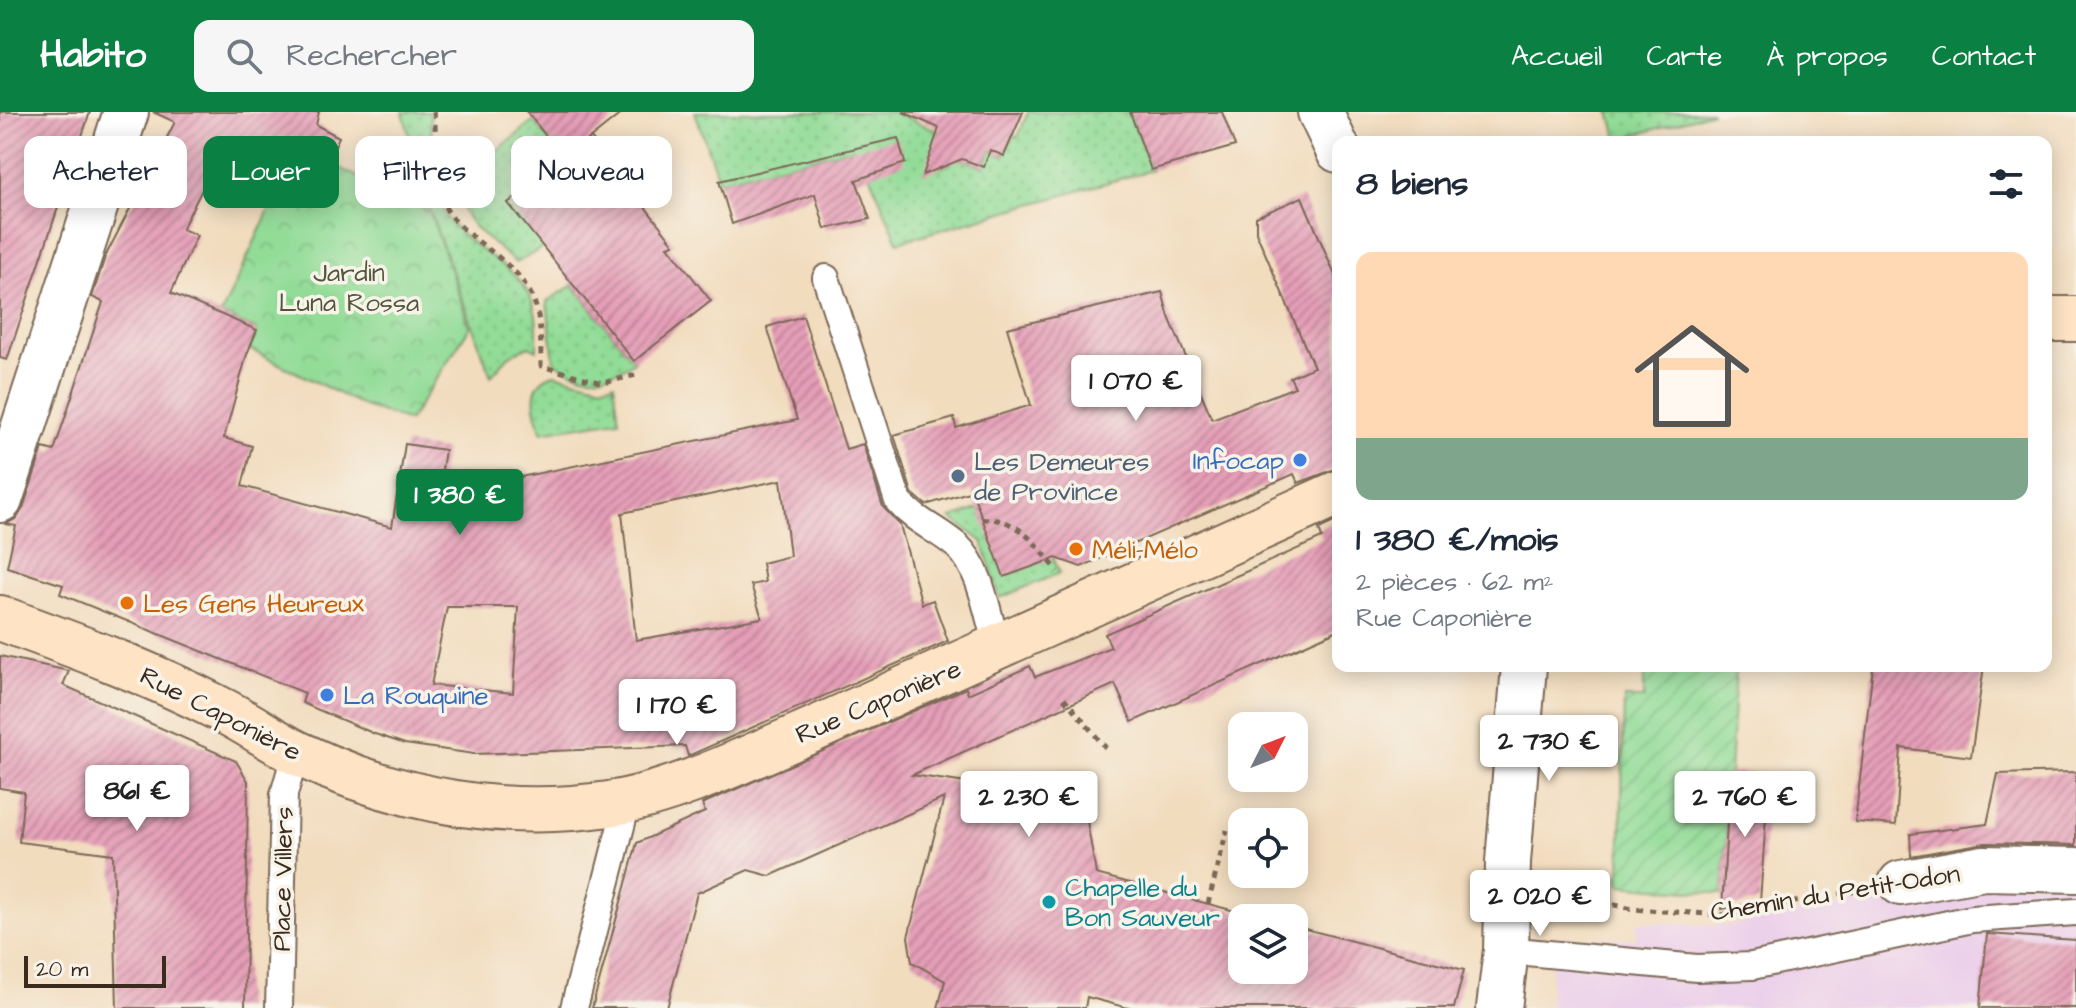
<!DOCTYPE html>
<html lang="fr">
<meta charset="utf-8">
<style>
body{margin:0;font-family:"Architects Daughter",sans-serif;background:#f6f6f7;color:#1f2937;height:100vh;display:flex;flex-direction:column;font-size:30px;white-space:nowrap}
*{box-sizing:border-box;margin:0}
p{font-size:26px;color:#747a83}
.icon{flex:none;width:44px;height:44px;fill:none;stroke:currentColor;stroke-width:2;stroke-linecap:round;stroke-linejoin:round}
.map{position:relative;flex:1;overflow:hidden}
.drawer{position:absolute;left:1332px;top:24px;width:720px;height:536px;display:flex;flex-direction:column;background:#fff;border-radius:16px;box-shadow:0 4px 20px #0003}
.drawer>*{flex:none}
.guide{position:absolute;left:24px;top:24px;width:760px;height:72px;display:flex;gap:16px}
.needle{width:52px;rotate:48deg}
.buttons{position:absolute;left:1228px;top:600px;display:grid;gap:16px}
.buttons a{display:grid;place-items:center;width:80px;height:80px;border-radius:16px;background:#fff;box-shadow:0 4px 20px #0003;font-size:40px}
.scale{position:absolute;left:24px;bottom:20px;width:142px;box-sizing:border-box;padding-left:8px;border:4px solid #3b2a1e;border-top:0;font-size:22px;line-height:28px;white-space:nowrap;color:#3b2a1e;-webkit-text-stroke:6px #f7f3e8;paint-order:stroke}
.price{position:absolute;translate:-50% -68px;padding:0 18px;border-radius:8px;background:#fff;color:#222;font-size:26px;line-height:52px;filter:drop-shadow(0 2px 4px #0008)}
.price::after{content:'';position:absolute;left:50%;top:48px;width:24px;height:18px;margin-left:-12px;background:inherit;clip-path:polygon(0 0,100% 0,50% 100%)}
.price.current{background:#0b8043;color:#fff}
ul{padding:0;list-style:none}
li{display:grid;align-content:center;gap:16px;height:424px;padding:0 24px}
li span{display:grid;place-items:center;height:248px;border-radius:16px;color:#555}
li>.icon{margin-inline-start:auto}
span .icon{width:144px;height:144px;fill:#fffc;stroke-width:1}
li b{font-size:34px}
h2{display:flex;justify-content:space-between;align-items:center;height:96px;padding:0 24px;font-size:34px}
.pill{padding:0 28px;border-radius:16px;background:#fff;box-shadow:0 4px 20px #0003;font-size:28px;line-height:72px}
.pill.current{background:#0b8043;color:#fff}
header{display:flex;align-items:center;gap:48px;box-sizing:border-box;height:112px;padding:0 40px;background:#0b8043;color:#fff}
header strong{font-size:38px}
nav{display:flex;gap:44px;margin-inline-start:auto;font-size:28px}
.search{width:560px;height:72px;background:#f6f6f7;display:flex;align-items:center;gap:20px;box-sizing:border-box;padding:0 28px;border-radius:16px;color:#747a83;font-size:30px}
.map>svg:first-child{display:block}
</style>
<header>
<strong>Habito</strong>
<div class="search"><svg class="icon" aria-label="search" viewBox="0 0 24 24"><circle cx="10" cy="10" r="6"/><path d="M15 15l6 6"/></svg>Rechercher</div>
<nav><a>Accueil</a><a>Carte</a><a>À propos</a><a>Contact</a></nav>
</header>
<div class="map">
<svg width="2076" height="896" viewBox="0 0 2076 896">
<defs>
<pattern id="grass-dots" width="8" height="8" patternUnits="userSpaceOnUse" patternTransform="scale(2)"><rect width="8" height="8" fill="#92dc97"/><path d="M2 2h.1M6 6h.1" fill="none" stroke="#7fbd82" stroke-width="1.8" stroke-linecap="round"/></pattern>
<pattern id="park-crowns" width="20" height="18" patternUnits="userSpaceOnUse" patternTransform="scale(2)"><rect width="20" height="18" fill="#92dc97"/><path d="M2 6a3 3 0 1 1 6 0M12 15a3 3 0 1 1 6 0" fill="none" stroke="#7fbd82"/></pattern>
<pattern id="garden-furrows" width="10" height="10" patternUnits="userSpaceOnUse" patternTransform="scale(2)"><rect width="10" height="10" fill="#92dc97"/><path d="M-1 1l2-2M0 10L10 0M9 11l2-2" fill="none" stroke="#7fbd82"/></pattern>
<pattern id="building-hatch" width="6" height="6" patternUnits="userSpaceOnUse" patternTransform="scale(2)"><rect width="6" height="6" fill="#e59eb7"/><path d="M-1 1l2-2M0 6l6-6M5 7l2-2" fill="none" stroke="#bb8194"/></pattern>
</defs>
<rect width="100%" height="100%" fill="#f7f3e8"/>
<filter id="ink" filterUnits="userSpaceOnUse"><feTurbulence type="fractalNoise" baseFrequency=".0125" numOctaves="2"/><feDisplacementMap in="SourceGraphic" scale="16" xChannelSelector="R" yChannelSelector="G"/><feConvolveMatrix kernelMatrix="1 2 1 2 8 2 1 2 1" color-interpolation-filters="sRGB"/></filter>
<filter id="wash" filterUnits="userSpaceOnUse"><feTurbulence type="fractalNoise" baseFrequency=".006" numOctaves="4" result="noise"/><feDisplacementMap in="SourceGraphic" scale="32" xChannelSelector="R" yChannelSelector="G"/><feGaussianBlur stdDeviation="1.8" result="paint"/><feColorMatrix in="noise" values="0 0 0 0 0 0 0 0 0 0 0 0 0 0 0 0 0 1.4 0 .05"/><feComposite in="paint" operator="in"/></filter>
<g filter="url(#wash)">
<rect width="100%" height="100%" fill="#f2dcbe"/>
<!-- built -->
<polygon fill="#ecd1ea" points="2076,768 2076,896 1549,896 1553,825 1636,827 1637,810 1726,814 1932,777"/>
<!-- grass -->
<g fill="url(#grass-dots)" stroke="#66835a" stroke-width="2">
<path d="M403,0H430C433,29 431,64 440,92C455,135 515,146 532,189C538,204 537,221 537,238L529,234L511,242L491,264L430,100Z"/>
<polygon points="695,0 894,0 938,19 934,52 942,55 951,52 954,44 984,55 990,38 1004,44 1013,24 1018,25 1028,0 1130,0 1151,58 898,130 870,64 873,57 866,37 846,38 719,69"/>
<polygon points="1610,0 1713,0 1618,28"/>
<path d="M534,9L564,47L509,91L544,135L516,151C491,129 455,108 457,71Z"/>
<path d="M573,173L634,249C608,268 582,271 554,249L547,189Z"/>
<path d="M554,262L603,274L614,271L619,308L542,320C534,298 526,271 554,262Z"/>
<polygon points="1045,375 1046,430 1060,461 1000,486 982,429 951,406"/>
</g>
<!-- park -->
<polygon fill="url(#park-crowns)" stroke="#66835a" stroke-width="2" points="291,50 327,50 430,100 470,215 409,309 364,294 249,237 257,218 221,203"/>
<!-- garden -->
<polygon fill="url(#garden-furrows)" stroke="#66835a" stroke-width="2" points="1644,554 1736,556 1723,782 1620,773 1624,586 1644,586"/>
<g id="blocks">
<!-- building -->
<g fill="url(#building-hatch)" fill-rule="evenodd">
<polygon points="0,0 90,0 7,248 0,246"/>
<path d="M153,0H319L316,13L339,25L320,66L259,34L252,48L224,34L182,117L197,123L171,181L257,218L247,242L224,326L252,334L242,374L392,415L405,332L445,338L441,364L501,369L797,308L767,215L803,204L846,337L863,332L883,395L900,413L922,492L933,488L948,529L688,644L685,634L474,642L405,632L375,622L302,591L305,581L60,482L63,473L7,455L16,414L6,412L17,406L23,396L43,336L54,339L103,190L92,185L105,145L175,10ZM781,368L790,444L762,451L765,470L751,473L762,506L636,528L622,401ZM447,495H518L513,581L431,573Z"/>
<polygon points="527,0 623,0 564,47"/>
<polygon points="903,0 1023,0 1004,44 990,38 984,55 962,47 923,63 939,16"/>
<polygon points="1130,0 1222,0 1235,34 1151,58"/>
<polygon points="591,26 674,132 668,134 711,189 634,249 508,91"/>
<polygon points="898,26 905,51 856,68 870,107 825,117 815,82 732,112 719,69"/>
<polygon points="1302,85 1338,170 1338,356 1298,371 1294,362 1081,455 1056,446 1004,465 972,379 926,393 912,381 894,323 954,306 956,316 1031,293 1007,216 1162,180 1169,205 1212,307 1295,275 1290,265 1314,255 1256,120 1256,105"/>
<polygon points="1338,408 1338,518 1132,610 1115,572 912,663 1062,685 1087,709 1096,762 1261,806 1242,806 1242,858 1294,858 1294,814 1464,858 1454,896 1128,896 1087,885 1085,896 938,896 945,869 912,850 908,825 944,686 770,764 748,758 697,781 667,896 592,896 637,731 705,700 702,692 966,576 968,582 1030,554 1035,565 1111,535 1105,522 1322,426 1319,417"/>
<polygon points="0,544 69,559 63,573 236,649 248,669 245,896 117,896 113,742 19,730 24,680 0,676"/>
<polygon points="1873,554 1984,554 1971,645 1901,636 1896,713 1855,710"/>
<polygon points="1730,660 1769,662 1760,790 1722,797"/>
<polygon points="2076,660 2076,733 1985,731 1911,744 1910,722 1987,712 1998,662"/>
<polygon points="1987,822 2076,828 2076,896 1980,896"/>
</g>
</g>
</g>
<g filter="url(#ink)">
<use href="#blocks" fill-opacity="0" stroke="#7b6856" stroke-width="2"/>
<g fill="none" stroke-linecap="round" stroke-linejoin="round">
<defs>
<g id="service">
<path d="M826,166L898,389C915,409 937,417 957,434C982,456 988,507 998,537"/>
<polyline points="1506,838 1697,856 1752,854 1972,807 2076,800"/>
<polyline points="279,896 284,682 296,640"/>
<polyline points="574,896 628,687"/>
</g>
<g id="minor">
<polyline points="1320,0 1338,38"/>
<polyline points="1901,771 1984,756 2076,758"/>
<polyline points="1499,896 1506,838 1508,750 1524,554"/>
</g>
<polyline id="tertiary" points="0,388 126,0"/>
<g id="secondary">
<polyline points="2046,207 2076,207"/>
<path d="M0,506C74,533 148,560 218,596C245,609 270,627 297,641C396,688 499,708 609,692C674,682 747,646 808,620L1338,381"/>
</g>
</defs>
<!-- service casing -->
<use href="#service" stroke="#7b6856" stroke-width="30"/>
<!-- minor casing -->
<use href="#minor" stroke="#7b6856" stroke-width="48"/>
<!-- tertiary casing -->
<use href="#tertiary" stroke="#7b6856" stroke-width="48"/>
<!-- secondary casing -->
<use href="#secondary" stroke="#7b6856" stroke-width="48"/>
<!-- path -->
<g stroke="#7b6856" stroke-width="5" stroke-dasharray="6 6" stroke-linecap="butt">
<path d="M434,0C437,24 434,72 444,93C452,109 469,122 483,133C536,173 541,189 541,254L603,271L636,263"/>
<path d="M982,407C1019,405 1035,432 1058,459"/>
<polyline points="1064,586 1106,636"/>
<polyline points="1555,780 1633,797 1721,803 1857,779"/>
<polyline points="1208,792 1227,718"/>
</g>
<!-- service -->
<use href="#service" stroke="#fff" stroke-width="26"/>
<!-- minor -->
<use href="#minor" stroke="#fff" stroke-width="44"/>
<!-- tertiary -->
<use href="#tertiary" stroke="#fff" stroke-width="44"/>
<!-- secondary -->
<use href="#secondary" stroke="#fee4c5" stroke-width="44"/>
</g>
</g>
<!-- markers -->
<g fill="#3f7fe0" stroke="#f7f3e8" stroke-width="3">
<circle cx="1300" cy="348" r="8"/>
<circle cx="327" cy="583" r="8"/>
</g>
<circle fill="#5c6f8a" stroke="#f7f3e8" stroke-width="3" cx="958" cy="364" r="8"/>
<g fill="#e8710a" stroke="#f7f3e8" stroke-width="3">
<circle cx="1076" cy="437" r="8"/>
<circle cx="127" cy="491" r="8"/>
</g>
<circle fill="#0f9aa8" stroke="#f7f3e8" stroke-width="3" cx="1049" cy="790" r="8"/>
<g text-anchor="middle" stroke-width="7" stroke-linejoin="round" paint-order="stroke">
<!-- park labels -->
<g font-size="26" fill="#51563c" stroke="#f7f3e8">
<text x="349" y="169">Jardin<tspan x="349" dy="30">Luna Rossa</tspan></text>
</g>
<!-- shop labels -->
<g font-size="26" fill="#366cbe" stroke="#f7f3e8" text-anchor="end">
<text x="1284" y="357">Infocap</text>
<text x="343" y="592" text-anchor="start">La Rouquine</text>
</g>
<!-- service labels -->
<g font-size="26" fill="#4e5e75" stroke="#f7f3e8" text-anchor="start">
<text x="974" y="358">Les Demeures<tspan x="974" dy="30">de Province</tspan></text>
</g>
<!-- food labels -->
<g font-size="26" fill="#c56008" stroke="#f7f3e8" text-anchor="start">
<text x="1092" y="446">Méli-Mélo</text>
<text x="143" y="500">Les Gens Heureux</text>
</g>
<!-- street labels -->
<g font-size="26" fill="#3b2a1e" stroke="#f7f3e8">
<text transform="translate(878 589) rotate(-23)" y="9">Rue Caponière</text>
<text transform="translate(221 601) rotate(27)" y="9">Rue Caponière</text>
<text transform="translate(282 767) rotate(-89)" y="9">Place Villers</text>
<text transform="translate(1835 780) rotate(-9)" y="9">Chemin du Petit-Odon</text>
</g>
<!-- culture labels -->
<g font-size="26" fill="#0d838f" stroke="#f7f3e8" text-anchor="start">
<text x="1065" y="784">Chapelle du<tspan x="1065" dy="30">Bon Sauveur</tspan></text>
</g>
</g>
</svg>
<div class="buttons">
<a><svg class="needle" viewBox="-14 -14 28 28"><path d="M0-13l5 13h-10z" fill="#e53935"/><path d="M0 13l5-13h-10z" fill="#747a83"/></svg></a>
<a><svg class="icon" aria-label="locate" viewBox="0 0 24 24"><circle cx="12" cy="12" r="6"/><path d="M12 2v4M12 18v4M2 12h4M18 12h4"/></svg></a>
<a><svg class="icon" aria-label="layers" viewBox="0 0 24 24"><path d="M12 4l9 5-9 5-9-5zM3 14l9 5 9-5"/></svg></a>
</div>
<div class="scale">20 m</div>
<b class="price" style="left:1136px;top:311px">1 070 €</b>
<b class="price current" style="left:460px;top:425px">1 380 €</b>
<b class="price" style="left:677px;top:635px">1 170 €</b>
<b class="price" style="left:1549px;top:671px">2 730 €</b>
<b class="price" style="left:137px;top:721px">861 €</b>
<b class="price" style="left:1029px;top:727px">2 230 €</b>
<b class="price" style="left:1745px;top:727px">2 760 €</b>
<b class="price" style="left:1540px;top:826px">2 020 €</b>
<div class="guide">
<a class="pill">Acheter</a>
<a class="pill current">Louer</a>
<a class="pill">Filtres</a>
<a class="pill">Nouveau</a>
</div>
<section class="drawer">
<h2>8 biens<svg class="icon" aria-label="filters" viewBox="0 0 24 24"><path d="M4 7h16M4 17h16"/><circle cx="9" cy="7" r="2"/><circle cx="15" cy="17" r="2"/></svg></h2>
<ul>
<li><span style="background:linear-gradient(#ffd9b3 75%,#7fa58c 0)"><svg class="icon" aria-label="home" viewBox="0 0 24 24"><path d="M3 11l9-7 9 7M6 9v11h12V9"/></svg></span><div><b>1 380 €/mois</b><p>2 pièces · 62 m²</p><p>Rue Caponière</p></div></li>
</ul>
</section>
</div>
